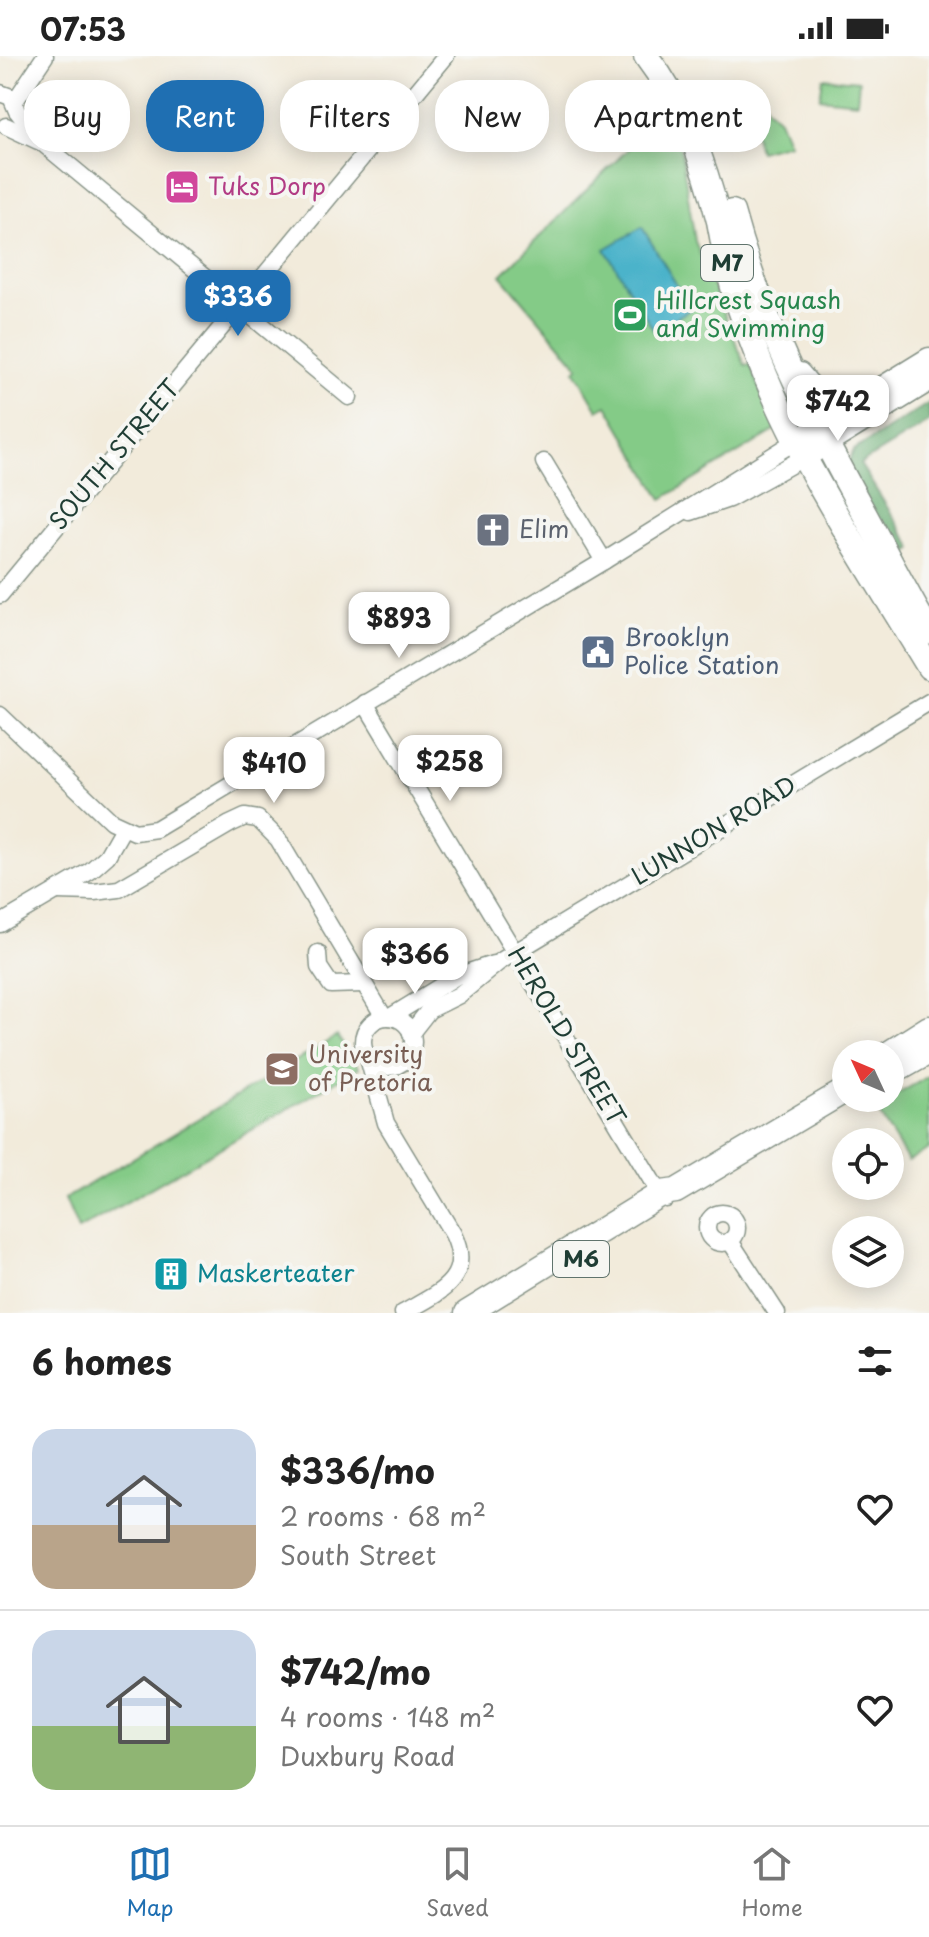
<!DOCTYPE html>
<meta charset="utf-8">
<style>
body{margin:0;font-family:"Playpen Sans",sans-serif;background:#f2f2f2;color:#222;height:100vh;display:flex;flex-direction:column;font-size:30px;white-space:nowrap}
*{box-sizing:border-box;margin:0}
p{font-size:26px;color:#767676}
.icon{flex:none;width:44px;height:44px;fill:none;stroke:currentColor;stroke-width:2;stroke-linecap:round;stroke-linejoin:round}
.map{position:relative;height:1257px;overflow:hidden}
.details{display:flex;flex-direction:column;background:#fff;flex:1}
.details>*{flex:none}
.guide{position:absolute;left:24px;top:24px;width:882px;height:72px;display:flex;gap:16px}
.needle{width:52px;rotate:314deg}
.buttons{position:absolute;left:832px;top:984px;display:grid;gap:16px}
.buttons a{display:grid;place-items:center;width:72px;height:72px;border-radius:50%;background:#fff;box-shadow:0 4px 20px #0003;font-size:40px}
.price{position:absolute;translate:-50% -68px;padding:0 18px;border-radius:16px;background:#fff;color:#222;font-size:26px;line-height:52px;filter:drop-shadow(0 2px 4px #0008)}
.price::after{content:'';position:absolute;left:50%;top:48px;width:24px;height:18px;margin-left:-12px;background:inherit;clip-path:polygon(0 0,100% 0,50% 100%)}
.price.active{background:#1f6fb2;color:#fff}
ul{padding:0;list-style:none}
li{display:flex;align-items:center;gap:24px;height:200px;padding:0 32px}
li+li{border-top:2px solid #e0e0e0}
li span{display:grid;place-items:center;flex:none;width:224px;height:160px;border-radius:24px;color:#555}
li>.icon{margin-inline-start:auto}
span .icon{width:96px;height:96px;fill:#fffc;stroke-width:1}
li b{font-size:34px}
h2{display:flex;justify-content:space-between;align-items:center;height:96px;padding:0 32px;font-size:34px}
.tag{padding:0 28px;border-radius:32px;background:#fff;box-shadow:0 4px 20px #0003;font-size:28px;line-height:72px}
.tag.active{background:#1f6fb2;color:#fff}
.status{display:flex;justify-content:space-between;align-items:center;height:56px;padding:0 40px;background:#fff;direction:ltr}
.status svg{height:22px;fill:currentColor}
.tabs{display:flex;justify-content:space-around;align-items:center;height:112px;border-top:2px solid #e0e0e0;background:#fff;font-size:22px;color:#767676}
.tabs a{display:grid;justify-items:center;gap:4px}
.tabs .active{color:#1f6fb2}
.map>svg:first-child{display:block}
</style>
<div class="status"><b>07:53</b><svg viewBox="0 0 49 12"><path d="M0 12V9h3v3zM5 12V6h3v6zM10 12V3h3v9zM15 12V0h3v12zM26 1h20v11H26zM47 4h2v5h-2z"/></svg></div>
<div class="map">
<svg width="929" height="1257" viewBox="0 0 929 1257">
<rect width="100%" height="100%" fill="#f6f6f2"/>
<filter id="ink" filterUnits="userSpaceOnUse"><feTurbulence type="fractalNoise" baseFrequency=".0125" numOctaves="2"/><feDisplacementMap in="SourceGraphic" scale="16" xChannelSelector="R" yChannelSelector="G"/><feConvolveMatrix kernelMatrix="1 2 1 2 8 2 1 2 1" color-interpolation-filters="sRGB"/></filter>
<filter id="wash" filterUnits="userSpaceOnUse"><feTurbulence type="fractalNoise" baseFrequency=".006" numOctaves="4" result="noise"/><feDisplacementMap in="SourceGraphic" scale="32" xChannelSelector="R" yChannelSelector="G"/><feGaussianBlur stdDeviation="1.8" result="paint"/><feColorMatrix in="noise" values="0 0 0 0 0 0 0 0 0 0 0 0 0 0 0 0 0 1.4 0 .05"/><feComposite in="paint" operator="in"/></filter>
<g filter="url(#wash)">
<rect width="100%" height="100%" fill="#f2ebdb"/>
<!-- green -->
<g fill="#84cb87" stroke="#52845e" stroke-width="2">
<polygon points="823,22 859,25 857,46 820,42"/>
<polygon points="758,26 767,52 779,63 789,87 759,95 743,33"/>
<polygon points="671,64 681,96 695,185 727,265 735,277 733,279 745,309 750,308 776,374 662,443 607,349 598,354 575,315 579,311 501,219 633,88"/>
<polygon points="337,980 359,1012 78,1174 65,1143"/>
<polygon points="929,1020 929,1093 908,1105 875,1051"/>
</g>
<!-- forest -->
<polygon fill="#6baf74" stroke="#457654" stroke-width="2" points="929,347 929,366 860,408 913,492 904,501 895,504 847,408 854,394"/>
<!-- water -->
<polygon fill="#4cb3ca" stroke="#36787f" stroke-width="2" points="642,171 691,253 654,275 605,193"/>
</g>
<g filter="url(#ink)">
<g fill="none" stroke-linecap="round" stroke-linejoin="round">
<defs>
<g id="minor">
<polyline points="0,37 11,41 17,55 40,85 349,341"/>
<polyline points="15,45 45,0"/>
<polyline points="6,70 38,85"/>
<polyline points="544,406 604,505"/>
<polyline points="691,456 729,443 805,401"/>
<polyline points="0,539 446,0"/>
<polyline points="365,647 652,1125 666,1143"/>
<polyline points="0,659 111,765 135,776 156,773 604,505 796,385"/>
<polyline points="57,835 94,836 119,833 230,768 245,761 258,763 278,783 384,961"/>
<polyline points="0,868 90,815 107,800 123,772"/>
<polyline points="318,897 319,911 331,929 363,928"/>
<circle cx="388" cy="986" r="25"/>
<polyline points="390,961 457,920 493,908"/>
<polyline points="411,977 429,954 459,939 499,906 929,646"/>
<path d="M368,1002L386,1067L453,1178C475,1224 436,1238 403,1257"/>
<circle cx="722" cy="1172" r="15"/>
<polyline points="730,1185 777,1257"/>
</g>
<g id="secondary">
<polyline points="796,385 929,303"/>
<polyline points="811,397 929,324"/>
</g>
<g id="primary">
<path d="M646,0C684,50 704,105 719,165C723,185 726,205 731,224C738,251 749,278 759,304C802,413 869,511 929,611"/>
<path d="M732,156C762,267 809,357 864,457C886,497 906,537 929,576"/>
<path d="M799,319C816,340 828,351 856,349"/>
<polyline points="888,998 929,972"/>
<polyline points="890,1018 929,996"/>
<polyline points="467,1257 662,1137 676,1135 846,1034"/>
</g>
</defs>
<!-- minor casing -->
<use href="#minor" stroke="#889488" stroke-width="19"/>
<!-- secondary casing -->
<use href="#secondary" stroke="#889488" stroke-width="25"/>
<!-- primary casing -->
<use href="#primary" stroke="#889488" stroke-width="27"/>
<!-- minor -->
<use href="#minor" stroke="#fff" stroke-width="16"/>
<!-- secondary -->
<use href="#secondary" stroke="#fff" stroke-width="22"/>
<!-- primary -->
<use href="#primary" stroke="#fff" stroke-width="24"/>
</g>
</g>
<!-- icons -->
<defs>
<symbol id="hotel-square" viewBox="-11 -11 22 22"><rect x="-9" y="-9" width="18" height="18" rx="4" fill="#d1479c" stroke="#f6f6f2"/><path d="M-6-4.5h1.5V1H6V5H4.5V3h-9V5H-6ZM-4 0a1.8 1.8 0 1 1 3.6 0ZM.5 0V-2.5h3Q6-2.5 6 0Z" fill="#fff"/></symbol>
<symbol id="stadium-square" viewBox="-11 -11 22 22"><rect x="-9" y="-9" width="18" height="18" rx="4" fill="#2e9e5b" stroke="#f6f6f2"/><path d="M0-5a6.5 5 0 1 0 0 10a6.5 5 0 1 0 0-10ZM-3.5-1.8h7v3.6h-7Z" fill="#fff"/></symbol>
<symbol id="church-square" viewBox="-11 -11 22 22"><rect x="-9" y="-9" width="18" height="18" rx="4" fill="#6b7280" stroke="#f6f6f2"/><path d="M-1.2-6h2.4v3.5h3.3v2.4h-3.3V6h-2.4V-.1h-3.3v-2.4h3.3Z" fill="#fff"/></symbol>
<symbol id="civic-square" viewBox="-11 -11 22 22"><rect x="-9" y="-9" width="18" height="18" rx="4" fill="#5c6f8a" stroke="#f6f6f2"/><path d="M-.6-6.5H3V-4.5H.6V-3L4-1V1h2V6H-6V1h2V-1L-.6-3ZM-1.2 2.5V6h2.4V2.5Z" fill="#fff"/></symbol>
<symbol id="university-square" viewBox="-11 -11 22 22"><rect x="-9" y="-9" width="18" height="18" rx="4" fill="#8d6e63" stroke="#f6f6f2"/><path d="M0-5L7-2L0 1L-7-2ZM-4 1L0 2.5L4 1V4Q0 6-4 4Z" fill="#fff"/></symbol>
<symbol id="building-square" viewBox="-11 -11 22 22"><rect x="-9" y="-9" width="18" height="18" rx="4" fill="#0f9aa8" stroke="#f6f6f2"/><path d="M-4-6H4V6H1V3H-1V6H-4ZM-2.5-4.3h1.7v1.8h-1.7ZM.8-4.3h1.7v1.8H.8ZM-2.5-1h1.7V.8h-1.7ZM.8-1h1.7V.8H.8Z" fill="#fff"/></symbol>
</defs>
<g fill-rule="evenodd">
<use href="#hotel-square" x="162" y="111" width="40" height="40"/>
<use href="#stadium-square" x="610" y="239" width="40" height="40"/>
<use href="#church-square" x="473" y="454" width="40" height="40"/>
<use href="#civic-square" x="578" y="576" width="40" height="40"/>
<use href="#university-square" x="262" y="993" width="40" height="40"/>
<use href="#building-square" x="151" y="1198" width="40" height="40"/>
</g>
<g text-anchor="middle" stroke-width="8" stroke-linejoin="round" paint-order="stroke">
<!-- shield labels -->
<g fill="#f6f6f2" stroke="#60746d" stroke-width="2">
<rect x="701" y="189" width="52" height="36" rx="6"/>
<rect x="553" y="1185" width="56" height="36" rx="6"/>
</g>
<g font-size="22" font-weight="bold" fill="#1f3d34">
<text x="727" y="215">M7</text>
<text x="581" y="1211">M6</text>
</g>
<!-- hotel labels -->
<g font-size="24" fill="#b23c85" stroke="#f6f6f2" text-anchor="start">
<text x="208" y="139">Tuks Dorp</text>
</g>
<!-- leisure labels -->
<g font-size="24" fill="#27864d" stroke="#f6f6f2" text-anchor="start">
<text x="656" y="253">Hillcrest Squash<tspan x="656" dy="28">and Swimming</tspan></text>
</g>
<!-- street labels -->
<g font-size="24" fill="#1f3d34" stroke="#f6f6f2">
<text transform="translate(115 399) rotate(-50)" y="8">SOUTH STREET</text>
<text transform="translate(714 775) rotate(-31)" y="8">LUNNON ROAD</text>
<text transform="translate(566 980) rotate(59)" y="8">HEROLD STREET</text>
</g>
<!-- worship labels -->
<g font-size="24" fill="#5b616d" stroke="#f6f6f2" text-anchor="start">
<text x="519" y="482">Elim</text>
</g>
<!-- service labels -->
<g font-size="24" fill="#4e5e75" stroke="#f6f6f2" text-anchor="start">
<text x="624" y="590">Brooklyn<tspan x="624" dy="28">Police Station</tspan></text>
</g>
<!-- education labels -->
<g font-size="24" fill="#785e54" stroke="#f6f6f2" text-anchor="start">
<text x="308" y="1007">University<tspan x="308" dy="28">of Pretoria</tspan></text>
</g>
<!-- culture labels -->
<g font-size="24" fill="#0d838f" stroke="#f6f6f2" text-anchor="start">
<text x="197" y="1226">Maskerteater</text>
</g>
</g>
</svg>
<div class="buttons">
<a><svg class="needle" viewBox="-14 -14 28 28"><path d="M0-13l5 13h-10z" fill="#e53935"/><path d="M0 13l5-13h-10z" fill="#767676"/></svg></a>
<a><svg class="icon" aria-label="locate" viewBox="0 0 24 24"><circle cx="12" cy="12" r="6"/><path d="M12 2v4M12 18v4M2 12h4M18 12h4"/></svg></a>
<a><svg class="icon" aria-label="layers" viewBox="0 0 24 24"><path d="M12 4l9 5-9 5-9-5zM3 14l9 5 9-5"/></svg></a>
</div>
<b class="price active" style="left:238px;top:282px">$336</b>
<b class="price" style="left:838px;top:387px">$742</b>
<b class="price" style="left:399px;top:604px">$893</b>
<b class="price" style="left:450px;top:747px">$258</b>
<b class="price" style="left:274px;top:749px">$410</b>
<b class="price" style="left:415px;top:940px">$366</b>
<div class="guide">
<a class="tag">Buy</a>
<a class="tag active">Rent</a>
<a class="tag">Filters</a>
<a class="tag">New</a>
<a class="tag">Apartment</a>
</div>
</div>
<section class="details">
<h2>6 homes<svg class="icon" aria-label="filters" viewBox="0 0 24 24"><path d="M4 7h16M4 17h16"/><circle cx="9" cy="7" r="2"/><circle cx="15" cy="17" r="2"/></svg></h2>
<ul>
<li><span style="background:linear-gradient(#c9d6e8 60%,#b9a48a 0)"><svg class="icon" aria-label="home" viewBox="0 0 24 24"><path d="M3 11l9-7 9 7M6 9v11h12V9"/></svg></span><div><b>$336/mo</b><p>2 rooms · 68 m²</p><p>South Street</p></div><svg class="icon" aria-label="heart" viewBox="0 0 24 24"><path d="M12 20l-8-8c-3-5 5-10 8-4 3-6 11-1 8 4z"/></svg></li>
<li><span style="background:linear-gradient(#c9d6e8 60%,#8fb573 0)"><svg class="icon" aria-label="home" viewBox="0 0 24 24"><path d="M3 11l9-7 9 7M6 9v11h12V9"/></svg></span><div><b>$742/mo</b><p>4 rooms · 148 m²</p><p>Duxbury Road</p></div><svg class="icon" aria-label="heart" viewBox="0 0 24 24"><path d="M12 20l-8-8c-3-5 5-10 8-4 3-6 11-1 8 4z"/></svg></li>
</ul>
</section>
<nav class="tabs">
<a class="active"><svg class="icon" aria-label="map" viewBox="0 0 24 24"><path d="M3 6l6-2 6 2 6-2v14l-6 2-6-2-6 2zM9 4v14M15 6v14"/></svg>Map</a>
<a><svg class="icon" aria-label="saved" viewBox="0 0 24 24"><path d="M7 4h10v16l-5-4-5 4z"/></svg>Saved</a>
<a><svg class="icon" aria-label="home" viewBox="0 0 24 24"><path d="M3 11l9-7 9 7M6 9v11h12V9"/></svg>Home</a>
</nav>
